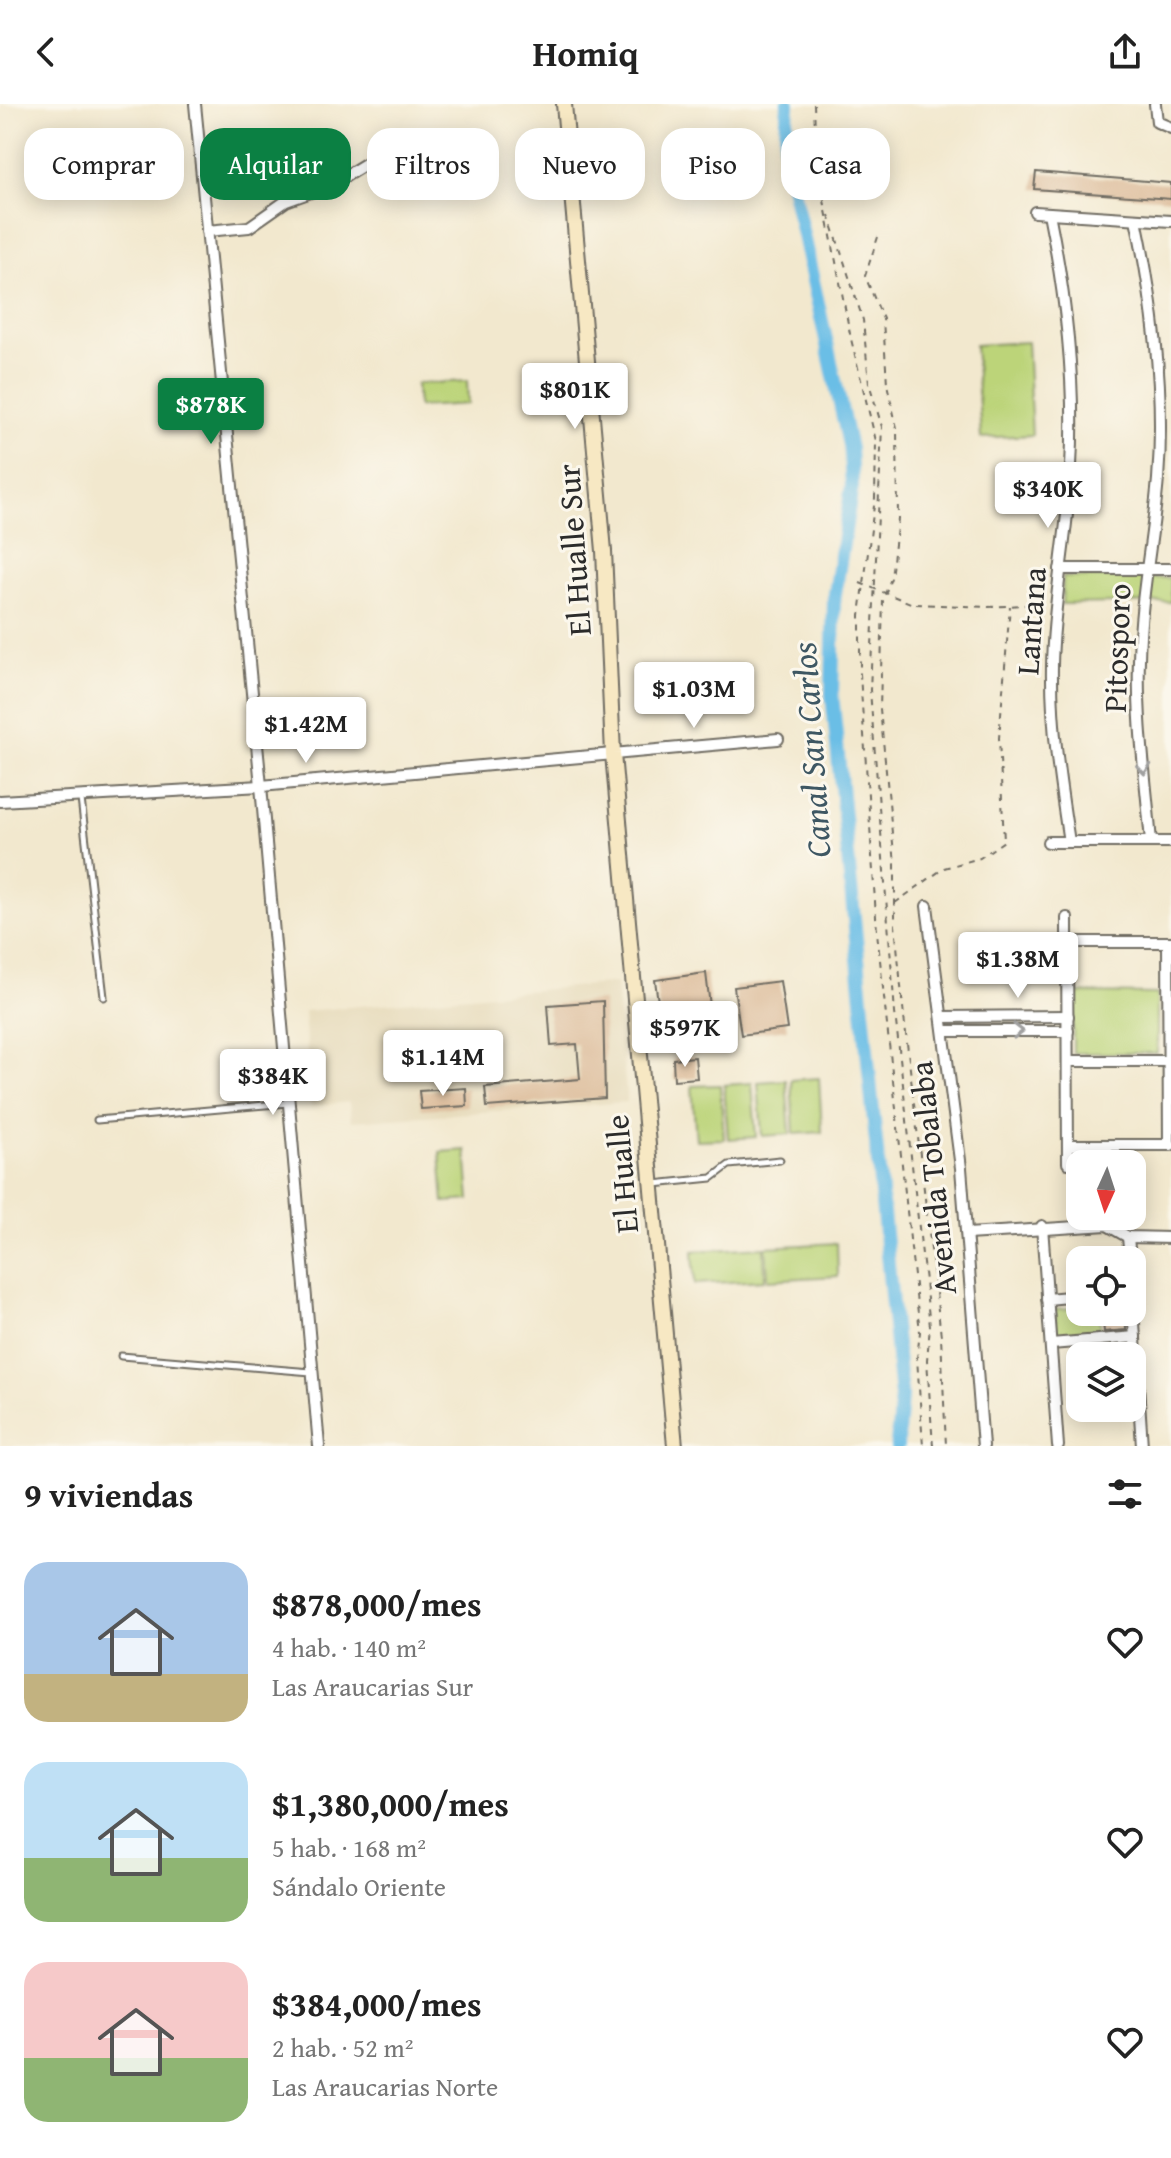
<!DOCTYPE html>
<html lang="es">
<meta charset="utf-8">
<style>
body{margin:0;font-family:"Gentium Book Plus",serif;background:#f6f6f6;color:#222;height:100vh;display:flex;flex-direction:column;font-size:30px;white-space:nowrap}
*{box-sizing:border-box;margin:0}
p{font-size:26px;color:#767676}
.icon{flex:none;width:44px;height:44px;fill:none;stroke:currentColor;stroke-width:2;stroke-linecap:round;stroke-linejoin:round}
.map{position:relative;height:1342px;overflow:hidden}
.panel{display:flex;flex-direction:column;background:#fff;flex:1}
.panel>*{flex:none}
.guide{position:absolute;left:24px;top:24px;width:1124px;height:72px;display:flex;gap:16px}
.needle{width:52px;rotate:183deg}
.tools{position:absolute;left:1066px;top:1046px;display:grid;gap:16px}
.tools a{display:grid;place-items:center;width:80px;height:80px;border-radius:16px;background:#fff;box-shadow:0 4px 20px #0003;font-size:40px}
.price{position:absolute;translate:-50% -68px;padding:0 18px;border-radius:8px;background:#fff;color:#222;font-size:26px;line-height:52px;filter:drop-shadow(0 2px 4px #0008)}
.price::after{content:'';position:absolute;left:50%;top:48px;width:24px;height:18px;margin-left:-12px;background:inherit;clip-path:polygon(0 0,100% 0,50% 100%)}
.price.current{background:#0b8043;color:#fff}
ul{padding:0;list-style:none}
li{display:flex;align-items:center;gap:24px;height:200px;padding:0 24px}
li span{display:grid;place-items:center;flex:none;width:224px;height:160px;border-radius:24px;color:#555}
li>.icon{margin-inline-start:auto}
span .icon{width:96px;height:96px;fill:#fffc;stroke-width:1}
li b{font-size:34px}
h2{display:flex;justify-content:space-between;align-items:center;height:96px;padding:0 24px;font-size:34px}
.pill{padding:0 28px;border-radius:24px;background:#fff;box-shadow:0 4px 20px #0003;font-size:28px;line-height:72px}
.pill.current{background:#0b8043;color:#fff}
header{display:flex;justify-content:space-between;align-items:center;height:104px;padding:0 24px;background:#fff;font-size:36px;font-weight:700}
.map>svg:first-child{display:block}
</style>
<header><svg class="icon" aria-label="back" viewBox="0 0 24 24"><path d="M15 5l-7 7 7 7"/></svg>Homiq<svg class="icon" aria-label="share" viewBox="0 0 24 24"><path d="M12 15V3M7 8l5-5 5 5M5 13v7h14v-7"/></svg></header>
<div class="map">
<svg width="1171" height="1342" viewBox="0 0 1171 1342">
<rect width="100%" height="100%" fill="#fbf7ec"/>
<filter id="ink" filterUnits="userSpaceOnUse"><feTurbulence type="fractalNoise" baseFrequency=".0125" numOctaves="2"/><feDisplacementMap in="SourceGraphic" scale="16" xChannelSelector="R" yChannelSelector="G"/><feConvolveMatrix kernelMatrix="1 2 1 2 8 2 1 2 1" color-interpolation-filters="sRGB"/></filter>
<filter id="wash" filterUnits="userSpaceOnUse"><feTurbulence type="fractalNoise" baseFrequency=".006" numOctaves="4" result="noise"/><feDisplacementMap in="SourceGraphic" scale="32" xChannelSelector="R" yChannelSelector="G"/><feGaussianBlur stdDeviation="1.8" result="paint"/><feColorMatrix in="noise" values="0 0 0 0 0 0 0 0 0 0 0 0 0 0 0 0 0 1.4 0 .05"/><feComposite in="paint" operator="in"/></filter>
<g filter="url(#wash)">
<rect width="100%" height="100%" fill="#f2e8ce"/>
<!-- built -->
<polygon fill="#e6daba" points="616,879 627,998 351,1017 349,998 311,1002 304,907"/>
<!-- green -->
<g fill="#bcd479" stroke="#748052" stroke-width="2">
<polygon points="1027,238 1032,331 981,334 975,241"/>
<polygon points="467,277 468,300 418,303 416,280"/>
<polygon points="1063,473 1171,474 1171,498 1062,500"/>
<polygon points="1073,889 1157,890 1157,949 1073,949"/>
<polygon points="819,974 822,1028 794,1030 791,976"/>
<polygon points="786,976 790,1030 762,1032 758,978"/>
<polygon points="752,979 756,1033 728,1035 724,981"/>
<polygon points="720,981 724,1035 696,1036 692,982"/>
<polygon points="466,1046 470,1096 444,1098 440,1048"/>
<polygon points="837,1139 838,1172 768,1176 766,1143"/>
<polygon points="764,1143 765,1176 695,1180 693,1147"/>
<polygon points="1080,1204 1080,1208 1099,1208 1101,1232 1057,1234 1055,1205"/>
</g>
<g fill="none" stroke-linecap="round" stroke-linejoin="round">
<!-- canal -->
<polyline stroke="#6abee6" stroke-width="14" points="788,0 785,49 850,345 852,382 834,496 832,590 901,1292 897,1342"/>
</g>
<g id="blocks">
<!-- building -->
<g fill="#dab894">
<polygon points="1036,68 1171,79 1171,95 1034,85"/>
<polygon points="706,869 713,927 663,934 655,876"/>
<polygon points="780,877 787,925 741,931 734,883"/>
<polygon points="603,897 605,994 487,1003 485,983 580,975 577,940 551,942 548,901"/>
<polygon points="695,953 697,974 674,976 673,955"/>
<polygon points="466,984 467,1002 421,1005 419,987"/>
<polygon points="1102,1208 1125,1208 1126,1226 1104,1228"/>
</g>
</g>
</g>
<g filter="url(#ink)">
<use href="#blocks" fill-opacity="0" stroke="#716d64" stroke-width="2"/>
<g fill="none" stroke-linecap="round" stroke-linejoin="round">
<defs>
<g id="lane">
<polyline points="81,695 104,893"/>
<polyline points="97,1016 288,999"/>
<polyline points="654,1080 712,1074 729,1061 780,1056"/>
<polyline points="121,1252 311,1268"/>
</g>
<g id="street">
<polyline points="195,0 261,682 319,1342"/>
<polyline points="1155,0 1157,18 1171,24"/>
<polyline points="1035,108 1171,117"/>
<path d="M1049,109C1066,193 1076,276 1071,362C1068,429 1053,495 1052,562C1051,621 1060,680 1069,738"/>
<path d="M1136,115C1154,200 1165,287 1158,375C1153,435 1140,495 1139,556C1137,617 1146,678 1151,738"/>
<polyline points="207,127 249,123 286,97 331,81 380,51 399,52 411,57"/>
<polyline points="1060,465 1171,465"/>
<polyline points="0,697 261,682 778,635"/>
<polyline points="1048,738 1171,738"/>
<polyline points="927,802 961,1064 983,1342"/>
<polyline points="1067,814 1068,1059"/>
<polyline points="1067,838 1171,838"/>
<polyline points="1168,838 1169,1041"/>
<polyline points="942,913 1068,912"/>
<polyline points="945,927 1068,927"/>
<polyline points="1068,957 1171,957"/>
<polyline points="1068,1041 1171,1041"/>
<polyline points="1042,1122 1058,1342"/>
<polyline points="967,1130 1107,1121 1128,1133 1171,1134"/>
<polyline points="1128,1133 1130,1156"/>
<polyline points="1132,1188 1142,1342"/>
<polyline points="1047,1195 1080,1192"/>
<polyline points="1051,1240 1135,1233"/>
</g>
<polyline id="secondary" points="564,0 604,447 613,650 675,1342"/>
</defs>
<!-- lane casing -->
<use href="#lane" stroke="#716d64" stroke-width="9"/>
<!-- street casing -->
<use href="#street" stroke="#716d64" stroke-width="14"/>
<!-- secondary casing -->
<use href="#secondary" stroke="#716d64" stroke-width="18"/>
<!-- path -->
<g stroke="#716d64" stroke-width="2" stroke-dasharray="6 6" stroke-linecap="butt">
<polyline points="814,0 816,55 851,235 876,337 875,394 860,511 860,570 877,828 920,1228 917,1254 923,1342"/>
<polyline points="829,111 863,216 869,279 882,323 870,586 895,909 930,1222 927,1256 933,1342"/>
<polyline points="878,133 865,172 883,215 887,280 897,324 898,415 891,474 883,496 880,605 895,760 895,821 904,913 941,1232 946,1342"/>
<polyline points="860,479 913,500 988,503 1043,500"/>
<polyline points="895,799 944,764 980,754 1004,737 999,634 1010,502"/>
</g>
<!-- lane -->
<use href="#lane" stroke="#fff" stroke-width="5"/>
<!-- street -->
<use href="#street" stroke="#fff" stroke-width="10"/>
<!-- secondary -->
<use href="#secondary" stroke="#f7e8c3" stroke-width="14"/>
</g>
<!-- one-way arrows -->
<defs><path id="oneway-chevron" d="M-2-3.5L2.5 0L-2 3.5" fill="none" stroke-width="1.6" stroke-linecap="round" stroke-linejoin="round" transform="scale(2)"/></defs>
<g stroke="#a0a0a0">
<use href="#oneway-chevron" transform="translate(1144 665) rotate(85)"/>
<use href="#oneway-chevron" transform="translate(1018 927)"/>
</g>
</g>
<g text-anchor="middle" stroke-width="6" stroke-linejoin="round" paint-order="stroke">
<!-- street labels -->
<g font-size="32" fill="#2b2b2b" stroke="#fbf7ec">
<text transform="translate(574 446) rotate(-94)" y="11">El Hualle Sur</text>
<text transform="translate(1031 517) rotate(-86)" y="11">Lantana</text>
<text transform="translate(1117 544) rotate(-88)" y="11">Pitosporo</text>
<text transform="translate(622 1070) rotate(-95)" y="11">El Hualle</text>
<text transform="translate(933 1074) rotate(-96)" y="11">Avenida Tobalaba</text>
</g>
<!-- water labels -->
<g font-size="34" font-style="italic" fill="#3e5763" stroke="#fbf7ec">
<text transform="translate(811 646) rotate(-94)" y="12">Canal San Carlos</text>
</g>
</g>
</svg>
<div class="tools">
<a><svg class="needle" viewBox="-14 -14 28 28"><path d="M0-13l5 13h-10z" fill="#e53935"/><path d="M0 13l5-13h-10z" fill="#767676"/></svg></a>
<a><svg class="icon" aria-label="locate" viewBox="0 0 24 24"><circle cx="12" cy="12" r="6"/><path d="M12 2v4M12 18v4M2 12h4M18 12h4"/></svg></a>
<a><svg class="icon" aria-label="layers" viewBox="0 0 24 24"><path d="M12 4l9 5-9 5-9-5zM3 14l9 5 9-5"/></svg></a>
</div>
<b class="price" style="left:575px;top:327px">$801K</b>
<b class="price current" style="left:211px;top:342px">$878K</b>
<b class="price" style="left:1048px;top:426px">$340K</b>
<b class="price" style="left:694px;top:626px">$1.03M</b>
<b class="price" style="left:306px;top:661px">$1.42M</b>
<b class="price" style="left:1018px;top:896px">$1.38M</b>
<b class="price" style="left:685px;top:965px">$597K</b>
<b class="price" style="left:443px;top:994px">$1.14M</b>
<b class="price" style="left:273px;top:1013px">$384K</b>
<div class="guide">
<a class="pill">Comprar</a>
<a class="pill current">Alquilar</a>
<a class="pill">Filtros</a>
<a class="pill">Nuevo</a>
<a class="pill">Piso</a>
<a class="pill">Casa</a>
</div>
</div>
<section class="panel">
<h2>9 viviendas<svg class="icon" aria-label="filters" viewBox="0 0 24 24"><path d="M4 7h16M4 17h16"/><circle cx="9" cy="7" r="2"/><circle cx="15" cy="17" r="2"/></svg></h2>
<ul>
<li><span style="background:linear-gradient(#a9c7e8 70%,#c2b280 0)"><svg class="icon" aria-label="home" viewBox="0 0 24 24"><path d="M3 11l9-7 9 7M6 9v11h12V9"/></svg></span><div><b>$878,000/mes</b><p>4 hab. · 140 m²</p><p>Las Araucarias Sur</p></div><svg class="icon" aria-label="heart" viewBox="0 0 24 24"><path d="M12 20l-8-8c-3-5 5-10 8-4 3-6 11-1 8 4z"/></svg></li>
<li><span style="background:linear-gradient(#bfe0f5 60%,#8fb573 0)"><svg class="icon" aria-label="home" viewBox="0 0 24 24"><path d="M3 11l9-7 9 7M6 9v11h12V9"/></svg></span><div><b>$1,380,000/mes</b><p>5 hab. · 168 m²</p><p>Sándalo Oriente</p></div><svg class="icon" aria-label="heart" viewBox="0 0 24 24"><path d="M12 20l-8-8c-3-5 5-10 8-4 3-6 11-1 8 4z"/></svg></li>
<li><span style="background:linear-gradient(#f6c9c9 60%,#8fb573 0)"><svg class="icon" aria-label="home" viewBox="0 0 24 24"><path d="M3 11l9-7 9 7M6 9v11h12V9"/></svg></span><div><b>$384,000/mes</b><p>2 hab. · 52 m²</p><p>Las Araucarias Norte</p></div><svg class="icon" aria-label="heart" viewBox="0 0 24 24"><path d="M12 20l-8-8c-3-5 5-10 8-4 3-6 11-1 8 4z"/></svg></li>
</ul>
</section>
